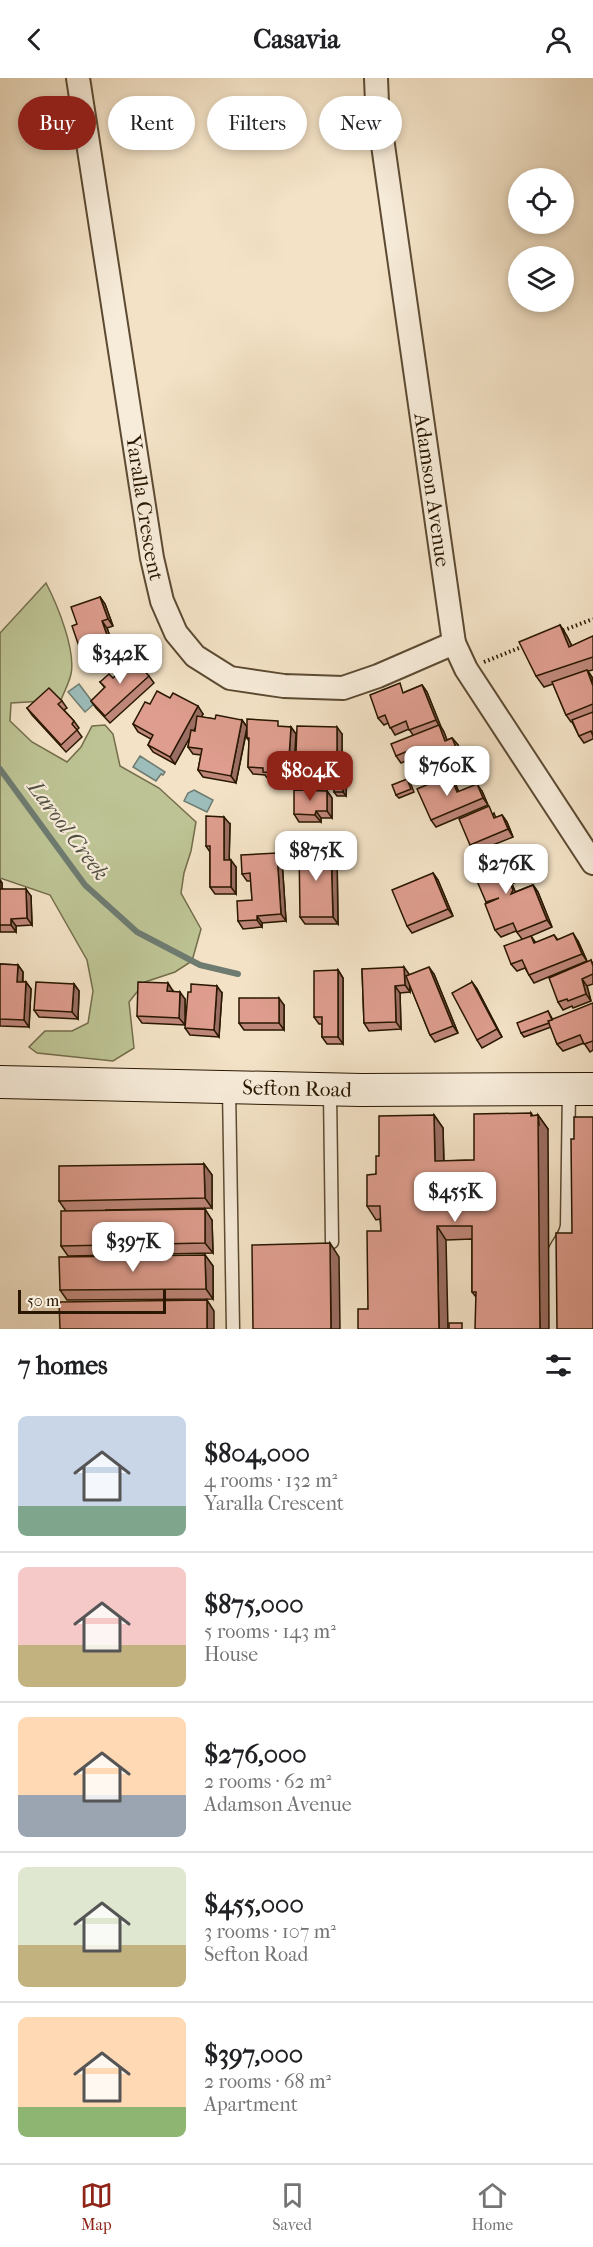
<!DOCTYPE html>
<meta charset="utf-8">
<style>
body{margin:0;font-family:"IM FELL French Canon",serif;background:#f6f6f6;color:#202124;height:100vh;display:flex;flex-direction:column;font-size:22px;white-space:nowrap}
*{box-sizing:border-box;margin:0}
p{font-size:20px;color:#757577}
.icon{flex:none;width:33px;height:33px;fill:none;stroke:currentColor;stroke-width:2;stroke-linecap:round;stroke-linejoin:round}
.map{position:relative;height:1251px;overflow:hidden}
.sheet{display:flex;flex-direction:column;background:#fff;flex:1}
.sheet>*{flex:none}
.banner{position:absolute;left:18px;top:18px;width:558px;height:54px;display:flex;gap:12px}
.fabs{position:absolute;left:508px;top:90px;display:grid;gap:12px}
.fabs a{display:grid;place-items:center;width:66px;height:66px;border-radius:50%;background:#fff;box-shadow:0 3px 9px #0003;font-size:30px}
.scale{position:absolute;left:18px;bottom:15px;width:148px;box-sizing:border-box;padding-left:6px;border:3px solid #291701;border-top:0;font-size:16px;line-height:21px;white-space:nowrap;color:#291701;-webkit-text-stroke:4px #f7ecda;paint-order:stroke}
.price{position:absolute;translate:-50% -51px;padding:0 14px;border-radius:12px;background:#fff;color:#222;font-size:20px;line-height:39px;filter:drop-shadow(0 2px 3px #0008)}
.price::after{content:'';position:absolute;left:50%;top:36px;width:18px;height:14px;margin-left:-9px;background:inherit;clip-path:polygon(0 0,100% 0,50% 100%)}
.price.on{background:#8f2418;color:#fff}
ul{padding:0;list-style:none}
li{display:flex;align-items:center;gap:18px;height:150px;padding:0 18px}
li+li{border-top:2px solid #e0e0e0}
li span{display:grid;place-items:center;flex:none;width:168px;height:120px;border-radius:9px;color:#555}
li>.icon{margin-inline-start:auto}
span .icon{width:72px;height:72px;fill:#fffc;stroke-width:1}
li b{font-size:26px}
h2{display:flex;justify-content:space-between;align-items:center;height:72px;padding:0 18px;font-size:26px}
.pill{padding:0 21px;border-radius:27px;background:#fff;box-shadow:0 3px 9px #0003;font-size:21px;line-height:54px}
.pill.on{background:#8f2418;color:#fff}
header{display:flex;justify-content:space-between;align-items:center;height:78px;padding:0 18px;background:#fff;font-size:27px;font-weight:700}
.tab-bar{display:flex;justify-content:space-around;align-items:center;height:84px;border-top:2px solid #e0e0e0;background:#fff;font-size:16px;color:#757577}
.tab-bar a{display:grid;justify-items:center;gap:3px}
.tab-bar .on{color:#8f2418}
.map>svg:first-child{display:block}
</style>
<header><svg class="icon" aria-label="back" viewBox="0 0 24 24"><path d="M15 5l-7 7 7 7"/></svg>Casavia<svg class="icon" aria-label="person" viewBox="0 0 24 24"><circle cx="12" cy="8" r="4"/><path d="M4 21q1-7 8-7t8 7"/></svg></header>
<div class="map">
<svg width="593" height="1251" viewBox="0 0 593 1251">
<rect width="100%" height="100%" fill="#f3e2c6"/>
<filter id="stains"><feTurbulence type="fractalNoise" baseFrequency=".00333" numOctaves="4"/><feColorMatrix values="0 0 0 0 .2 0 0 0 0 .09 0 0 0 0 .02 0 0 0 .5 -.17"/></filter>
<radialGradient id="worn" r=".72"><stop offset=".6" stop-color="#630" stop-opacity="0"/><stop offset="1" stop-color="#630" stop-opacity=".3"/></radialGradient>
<!-- green -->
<path fill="#bdc394" stroke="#736d4a" stroke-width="1.5" d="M46,505C57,526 76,572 71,596C69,605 64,614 61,622L11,625L10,643L32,664L67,684L81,669L92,648L105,647L113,656L120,688L159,710L196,744L191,773L184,795L181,815L201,851L192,883L175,894L145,904L129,924L134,970L113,983L37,975L29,969L45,953H72L88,945L93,913L87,882L50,817L0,800V555Z"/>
<!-- water -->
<g fill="#9cbdba" stroke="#6e7b70" stroke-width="1.5">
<polygon points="79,606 94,626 85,634 68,614"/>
<polygon points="140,678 165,694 163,697 161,696 156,703 133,689"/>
<polygon points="194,712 213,722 207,734 184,723 188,715"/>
</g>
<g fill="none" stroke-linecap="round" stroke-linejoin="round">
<!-- stream -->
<polyline stroke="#6e7b70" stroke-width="6" points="0,691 85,807 137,854 200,887 238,896"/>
<defs>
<g id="lane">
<polyline points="229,1010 233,1251"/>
<polyline points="330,1013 332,1164"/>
<path d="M555,1251L554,1174C558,1164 566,1158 567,1147L569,1012"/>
</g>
<g id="street">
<path id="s1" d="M78,0L152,480L162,523L176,555L195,578L230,600L284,608L343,610L378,598L454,565"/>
<path id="s2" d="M376,0L377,25L454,565L466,591L593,785"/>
</g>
<g id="secondary">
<path id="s3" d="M0,1004L361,1012L593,1011"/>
</g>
</defs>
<!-- lane casing -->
<use href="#lane" stroke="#5c4a32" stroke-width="15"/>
<!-- street casing -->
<use href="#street" stroke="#5c4a32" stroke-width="26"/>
<!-- secondary casing -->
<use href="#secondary" stroke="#291701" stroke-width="34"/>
<!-- path -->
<g stroke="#291701" stroke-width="4" stroke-dasharray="1.5 3" stroke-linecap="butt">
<polyline points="559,554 593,541"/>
<polyline points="484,584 524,568"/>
</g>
<!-- lane -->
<use href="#lane" stroke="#f7ecda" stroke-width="12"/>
<!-- street -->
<use href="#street" stroke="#f7ecda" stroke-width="22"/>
<!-- secondary -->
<use href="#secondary" stroke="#f7ecda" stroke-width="32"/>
</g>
<!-- wall -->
<g fill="#bf877a" stroke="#291701" stroke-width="1.5">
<polygon points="100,519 105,526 113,548 107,550 113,567 108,568 112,580 88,588 83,580 77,546"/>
<polygon points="560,547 567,558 572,568 593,558 593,592 588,593 593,601 593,661 584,665 579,658 572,644 571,644 566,637 553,606 544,609 536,598"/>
<polygon points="118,585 149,598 154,605 110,645 96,630 91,623 105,610 100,604 113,600 122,592"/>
<polygon points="422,607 427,614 441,649 444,654 447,662 452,660 458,667 465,686 431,700 426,692 420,677 401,685 396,678 413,657 409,651 395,657 388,645 384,647 378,640 405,614"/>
<polygon points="170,620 203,636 201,639 215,641 242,642 247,649 291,649 296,656 293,702 268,701 265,697 253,696 248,689 249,663 247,660 247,651 236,705 203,699 198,692 201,677 193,676 188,669 190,659 175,686 153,674 148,667 151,661 138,654 133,646 150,626"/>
<polygon points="62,623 67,630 64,632 74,643 79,650 77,652 82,659 66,674 32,637 27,630"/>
<polygon points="342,656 342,683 301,682 296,675"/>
<polygon points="344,693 347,697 346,718 337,718 334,714"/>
<polygon points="410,704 414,714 399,720 396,717"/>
<polygon points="455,705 459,714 482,713 488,727 436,749 431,742"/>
<polygon points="327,713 332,720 332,740 321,740 321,744 299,744 294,736"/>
<polygon points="494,735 496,740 502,737 507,744 513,759 475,774 470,767"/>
<polygon points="230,746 229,782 236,789 236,816 215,816 210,809 210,774 206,768"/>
<polygon points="331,769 337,776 338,846 305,846 300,839"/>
<polygon points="499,769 504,776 516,804 512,806 515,814 533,807 538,814 552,849 531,858 536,865 554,857 558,862 578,863 587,883 534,905 529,897 525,890 517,893 511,886 522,861 516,853 501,859 495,852 486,824"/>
<polygon points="282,782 286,843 262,845 262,849 243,851 238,843 252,822 251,803 247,803 242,796"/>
<polygon points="433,795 438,802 453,838 412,855 407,848"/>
<polygon points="0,802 2,805 2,811 31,818 32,847 16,848 16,854 0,854"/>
<polygon points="591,882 593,886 593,906 587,908 591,923 573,930 572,928 563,932 558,924"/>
<polygon points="0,886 18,887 23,894 23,904 26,904 31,911 29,949 0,948"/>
<polygon points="362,891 409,897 434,896 458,955 435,964 430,957 410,907 410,914 400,915 401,951 369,953 364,945"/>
<polygon points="338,892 343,900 343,966 327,966 322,959 322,946 319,946 314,939"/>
<polygon points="472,904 477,911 502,959 482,970 477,962"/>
<polygon points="74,906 79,913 78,941 39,939 34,932"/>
<polygon points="173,913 173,914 185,921 185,947 142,945 137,938"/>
<polygon points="222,915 219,959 190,957 185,950"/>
<polygon points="593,925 593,972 590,974 584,965 563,973 557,966 551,949 524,959 521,955 548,933 553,942"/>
<polygon points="284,927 284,952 244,952 239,945"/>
<polygon points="434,1037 443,1050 444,1083 474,1082 532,1038 538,1037 548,1051 476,1219 472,1214 472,1161 446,1162 368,1231 381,1153 380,1141 376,1142 367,1128 376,1096 379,1078"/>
<polygon points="204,1086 212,1097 212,1130 105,1132 212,1142 213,1175 68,1178 61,1168 66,1133 59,1123"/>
<polygon points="205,1177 213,1188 213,1221 67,1222 60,1212"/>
</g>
<!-- shaded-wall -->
<g fill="#9b6e63" stroke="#291701" stroke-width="1.5">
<polygon points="100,519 105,526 113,548 108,541"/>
<polygon points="102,543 107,550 113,567 108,560"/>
<polygon points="560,547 567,558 577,579 569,569"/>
<polygon points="103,561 108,568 112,580 107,573"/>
<polygon points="587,592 592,599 593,608"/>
<polygon points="422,607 427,614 441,649 444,654 450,670 445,663 439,648 436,642"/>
<polygon points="198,628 203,636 175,686 170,679"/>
<polygon points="242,642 247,649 236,705 231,698"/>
<polygon points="291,649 296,656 293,702 288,695"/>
<polygon points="337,649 342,656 342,683 337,676"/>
<polygon points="452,660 458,667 465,686 460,679"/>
<polygon points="344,693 347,697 346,718 343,714"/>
<polygon points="450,697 455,705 462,722 457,714"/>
<polygon points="477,706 482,713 488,727 483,720"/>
<polygon points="327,713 332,720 332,740 327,733"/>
<polygon points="316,733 321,740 321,744 315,737"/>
<polygon points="502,737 507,744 513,759 508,751"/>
<polygon points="224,739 230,746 229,789 224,782"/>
<polygon points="331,769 337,776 338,846 333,839"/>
<polygon points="499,769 504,776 516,804 511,797"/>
<polygon points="277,775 282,782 286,843 281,836"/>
<polygon points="231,782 236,789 236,816 231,809"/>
<polygon points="433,795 438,802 453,838 448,831"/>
<polygon points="507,798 512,806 518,820 511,816"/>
<polygon points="0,802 2,805 2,818 0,816"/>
<polygon points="533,807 538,814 552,849 547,842"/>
<polygon points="26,811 31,818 32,847 27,840"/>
<polygon points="257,838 262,845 262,849 257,842"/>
<polygon points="11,841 16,848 16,854 11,847"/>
<polygon points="573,855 578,863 587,883 582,876"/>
<polygon points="18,887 23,894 22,911 17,904"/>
<polygon points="404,889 409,896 410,914 405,907"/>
<polygon points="429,889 434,896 458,955 453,948"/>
<polygon points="338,892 343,900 343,966 338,959"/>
<polygon points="582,901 587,908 591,923 586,916"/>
<polygon points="26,904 31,911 29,949 24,942"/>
<polygon points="472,904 477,911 502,959 497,951"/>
<polygon points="168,905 173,913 172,921 167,913"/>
<polygon points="74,906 79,913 78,941 72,934"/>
<polygon points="217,908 222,915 219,959 214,952"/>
<polygon points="395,908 400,915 401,951 396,944"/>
<polygon points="180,914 185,921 185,947 179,940"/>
<polygon points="279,920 284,927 284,952 279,945"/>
<polygon points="531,1035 539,1046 538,1037 548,1051 549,1251 540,1251"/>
<polygon points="434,1037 443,1050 444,1096 435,1083"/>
<polygon points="204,1086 212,1097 212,1130 205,1120"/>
<polygon points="205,1131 212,1142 213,1175 205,1165"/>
<polygon points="437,1148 446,1162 448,1251 439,1251"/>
<polygon points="330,1165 339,1179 340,1251 331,1251"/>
<polygon points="205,1177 213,1188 213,1221 206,1211"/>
<polygon points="207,1222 214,1233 214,1251 207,1251"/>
</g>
<!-- building -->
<g fill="#de9d8e" stroke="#291701" stroke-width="1.5">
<polygon points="100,519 108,541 102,543 108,560 103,561 107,573 83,580 72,548 77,546 71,529"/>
<polygon points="560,547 569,569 593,558 593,579 536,598 519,564"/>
<polygon points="128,575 149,598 105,638 91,623 105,609 100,604 109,596 113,600 123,591 118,585"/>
<polygon points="587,592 593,608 593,626 566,637 552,604"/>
<polygon points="400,605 403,615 422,607 436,642 409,652 406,643 390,650 385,637 378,640 370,617"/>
<polygon points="49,610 62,623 58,626 74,643 72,646 77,652 61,667 27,630"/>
<polygon points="157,613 170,620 173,615 198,628 170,679 148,667 153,657 133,646 145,624 150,626"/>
<polygon points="593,634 593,658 591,653 579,658 572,642"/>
<polygon points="216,637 242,642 231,698 198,692 202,671 188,669 191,652 195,653 197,638 215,641"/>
<polygon points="247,641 278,643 278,648 291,649 288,695 263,694 263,690 248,689 249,660 247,660"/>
<polygon points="439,647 445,663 452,660 460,679 426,692 417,669 396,678 391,666"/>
<polygon points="297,648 337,649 337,676 296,675"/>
<polygon points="335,693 344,693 343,714 334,714"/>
<polygon points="450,697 457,714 477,706 483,720 431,742 417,711"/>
<polygon points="407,701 411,711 396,717 392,707"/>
<polygon points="294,712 327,713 327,733 316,733 315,737 294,736"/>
<polygon points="489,728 494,740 502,737 508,751 470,767 459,741"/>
<polygon points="206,738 224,739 224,782 231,782 231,809 210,809 210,768 206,768"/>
<polygon points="299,769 331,769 333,839 300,839"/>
<polygon points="499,769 511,797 507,798 513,812 511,816 533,807 547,842 517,854 513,845 495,852 485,826 499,820 486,824 471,789 485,783 482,776"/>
<polygon points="277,775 281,836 257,838 257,842 238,843 237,823 252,822 250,795 242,796 241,777"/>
<polygon points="433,795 448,831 407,848 392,812"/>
<polygon points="0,811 26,811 27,840 11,841 11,847 0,847"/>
<polygon points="573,855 582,876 529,897 522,882 511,886 504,868 531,858 534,865 554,857 557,862"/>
<polygon points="591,882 593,888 593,896 582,901 586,916 568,923 567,921 558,924 549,900"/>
<polygon points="0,886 18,887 17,904 26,904 24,942 0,941"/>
<polygon points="404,889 405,907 395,908 396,944 364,945 362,891"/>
<polygon points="429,889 453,948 430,957 406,898"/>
<polygon points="338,892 338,959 322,959 322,939 314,939 314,893"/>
<polygon points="36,904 74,906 72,934 34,932"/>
<polygon points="138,904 168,905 167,913 180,914 179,940 137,938"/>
<polygon points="472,904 497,951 477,962 452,915"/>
<polygon points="191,906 217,908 214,952 185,950 188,914 191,914"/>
<rect x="239" y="920" width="40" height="25"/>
<polygon points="593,925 593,963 584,966 580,957 557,966 548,943"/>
<polygon points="548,933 552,942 548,943 549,945 521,955 517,945"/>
<polygon points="531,1035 531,1038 538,1037 540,1251 475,1251 476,1214 472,1214 472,1148 437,1148 439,1251 358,1251 358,1231 368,1231 367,1153 381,1153 380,1128 367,1128 367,1097 376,1096 376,1078 379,1078 379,1038 434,1037 435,1083 474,1082 474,1036"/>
<polygon points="574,1039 593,1039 593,1251 557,1251 556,1155 572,1155 571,1061 574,1061"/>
<polygon points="204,1086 205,1120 59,1123 59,1088"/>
<polygon points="205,1131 205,1165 61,1168 61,1133"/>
<polygon points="330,1165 331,1251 253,1251 252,1167"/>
<polygon points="205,1177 206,1211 60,1212 59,1179"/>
<polygon points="207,1222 207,1251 60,1251 59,1224"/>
<rect x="449" y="1245" width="13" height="6"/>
</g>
<g text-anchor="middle" stroke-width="4.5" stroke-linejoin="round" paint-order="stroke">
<!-- street labels -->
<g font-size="21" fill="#291701" stroke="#f7ecda">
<text dy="7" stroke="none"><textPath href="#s2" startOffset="416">Adamson Avenue</textPath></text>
<text dy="7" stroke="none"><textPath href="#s1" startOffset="435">Yaralla Crescent</textPath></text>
<text dy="7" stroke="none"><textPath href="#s3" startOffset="297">Sefton Road</textPath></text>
</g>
<!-- water labels -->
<g font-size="22" font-style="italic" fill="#515142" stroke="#f7ecda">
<text transform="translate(69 752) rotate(53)" y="8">Larool Creek</text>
</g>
</g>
<rect width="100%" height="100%" filter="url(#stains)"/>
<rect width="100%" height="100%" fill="url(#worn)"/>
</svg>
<div class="fabs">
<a><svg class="icon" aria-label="locate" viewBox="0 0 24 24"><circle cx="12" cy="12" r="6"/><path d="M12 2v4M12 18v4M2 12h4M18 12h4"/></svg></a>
<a><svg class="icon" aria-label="layers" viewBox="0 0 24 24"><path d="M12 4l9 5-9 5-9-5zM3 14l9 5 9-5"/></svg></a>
</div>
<div class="scale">50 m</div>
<b class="price" style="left:120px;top:607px">$342K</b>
<b class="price" style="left:447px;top:719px">$760K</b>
<b class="price on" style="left:310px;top:724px">$804K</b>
<b class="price" style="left:316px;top:804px">$875K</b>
<b class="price" style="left:506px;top:817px">$276K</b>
<b class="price" style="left:455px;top:1145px">$455K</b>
<b class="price" style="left:133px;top:1195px">$397K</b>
<div class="banner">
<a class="pill on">Buy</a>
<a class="pill">Rent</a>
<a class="pill">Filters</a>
<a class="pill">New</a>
</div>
</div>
<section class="sheet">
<h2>7 homes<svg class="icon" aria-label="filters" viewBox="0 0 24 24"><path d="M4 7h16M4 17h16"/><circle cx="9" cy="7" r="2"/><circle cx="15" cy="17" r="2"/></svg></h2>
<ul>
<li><span style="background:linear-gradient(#c9d6e8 75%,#7fa58c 0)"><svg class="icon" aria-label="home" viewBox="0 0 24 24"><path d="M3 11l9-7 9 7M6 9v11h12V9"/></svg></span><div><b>$804,000</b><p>4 rooms · 132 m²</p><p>Yaralla Crescent</p></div></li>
<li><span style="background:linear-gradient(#f6c9c9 65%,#c2b280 0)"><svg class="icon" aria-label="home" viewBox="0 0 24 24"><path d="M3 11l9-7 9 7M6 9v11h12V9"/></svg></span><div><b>$875,000</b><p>5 rooms · 143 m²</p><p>House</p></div></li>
<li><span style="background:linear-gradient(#ffd9b3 65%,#9aa5b1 0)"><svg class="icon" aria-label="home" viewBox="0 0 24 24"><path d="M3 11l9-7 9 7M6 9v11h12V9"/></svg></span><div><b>$276,000</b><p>2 rooms · 62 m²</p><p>Adamson Avenue</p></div></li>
<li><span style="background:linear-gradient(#dfe7d0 65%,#c2b280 0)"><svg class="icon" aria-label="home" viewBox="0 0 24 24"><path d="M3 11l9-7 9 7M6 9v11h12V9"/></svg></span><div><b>$455,000</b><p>3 rooms · 107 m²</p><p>Sefton Road</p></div></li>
<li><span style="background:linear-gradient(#ffd9b3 75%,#8fb573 0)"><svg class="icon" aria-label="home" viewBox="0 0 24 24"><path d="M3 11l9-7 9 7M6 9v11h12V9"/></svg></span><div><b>$397,000</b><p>2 rooms · 68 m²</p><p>Apartment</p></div></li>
</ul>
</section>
<nav class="tab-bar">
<a class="on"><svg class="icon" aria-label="map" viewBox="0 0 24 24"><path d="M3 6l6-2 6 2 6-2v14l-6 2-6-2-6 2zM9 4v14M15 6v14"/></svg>Map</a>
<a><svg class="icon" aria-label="saved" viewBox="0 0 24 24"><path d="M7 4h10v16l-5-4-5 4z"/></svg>Saved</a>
<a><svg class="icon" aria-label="home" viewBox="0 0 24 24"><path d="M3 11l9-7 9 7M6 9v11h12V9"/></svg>Home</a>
</nav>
